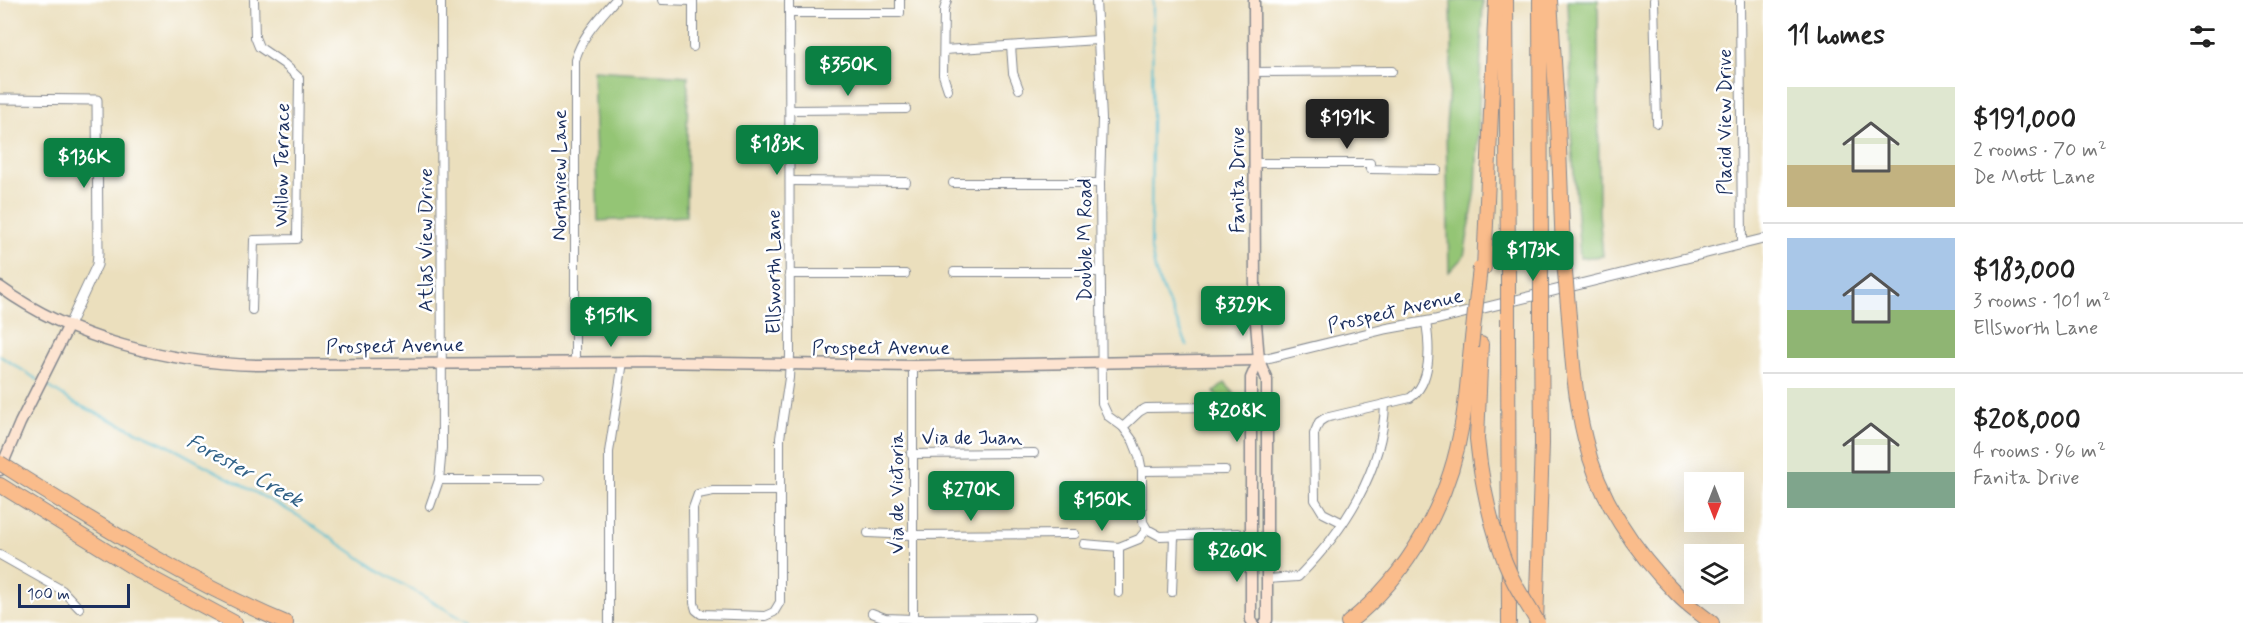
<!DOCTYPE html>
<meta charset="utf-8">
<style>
body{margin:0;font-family:Mynerve,sans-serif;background:#f2f2f2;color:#222;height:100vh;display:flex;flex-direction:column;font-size:22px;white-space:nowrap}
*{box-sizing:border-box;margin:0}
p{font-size:20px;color:#767676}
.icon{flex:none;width:33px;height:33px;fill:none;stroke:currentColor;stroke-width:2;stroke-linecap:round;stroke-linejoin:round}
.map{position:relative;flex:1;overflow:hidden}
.drawer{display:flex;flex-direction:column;background:#fff;width:480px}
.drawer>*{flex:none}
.needle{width:39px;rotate:180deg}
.buttons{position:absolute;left:1684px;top:472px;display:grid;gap:12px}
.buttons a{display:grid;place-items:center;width:60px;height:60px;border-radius:0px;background:#fff;box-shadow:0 6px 24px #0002;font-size:30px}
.scale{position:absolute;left:18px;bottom:15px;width:112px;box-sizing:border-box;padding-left:6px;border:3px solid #1b2f5e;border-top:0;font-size:16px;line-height:21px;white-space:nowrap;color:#1b2f5e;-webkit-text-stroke:4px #fff;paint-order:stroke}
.price{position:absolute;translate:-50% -51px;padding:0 14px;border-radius:6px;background:#0b8043;color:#fff;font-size:20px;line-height:39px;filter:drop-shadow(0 2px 3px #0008)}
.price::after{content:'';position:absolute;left:50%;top:36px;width:18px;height:14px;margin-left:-9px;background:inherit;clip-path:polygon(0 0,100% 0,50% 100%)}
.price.current{background:#222;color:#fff}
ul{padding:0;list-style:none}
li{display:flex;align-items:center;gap:18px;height:150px;padding:0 24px}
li+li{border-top:2px solid #e0e0e0}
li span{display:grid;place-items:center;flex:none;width:168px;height:120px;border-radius:0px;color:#555}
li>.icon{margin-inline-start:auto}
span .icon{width:72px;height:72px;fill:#fffc;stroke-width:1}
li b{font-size:26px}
h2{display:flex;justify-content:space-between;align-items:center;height:72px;padding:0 24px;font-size:26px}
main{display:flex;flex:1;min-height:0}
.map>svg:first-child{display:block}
</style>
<main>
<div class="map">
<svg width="1763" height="623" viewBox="0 0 1763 623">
<rect width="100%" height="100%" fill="#fff"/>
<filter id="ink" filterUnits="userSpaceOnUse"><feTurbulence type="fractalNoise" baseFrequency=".0167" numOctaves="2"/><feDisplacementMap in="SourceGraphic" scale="12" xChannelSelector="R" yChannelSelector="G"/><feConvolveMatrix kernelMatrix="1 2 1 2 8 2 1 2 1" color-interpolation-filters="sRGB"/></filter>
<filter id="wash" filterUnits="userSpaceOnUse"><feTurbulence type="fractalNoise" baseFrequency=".008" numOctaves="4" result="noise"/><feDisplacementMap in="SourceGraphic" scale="24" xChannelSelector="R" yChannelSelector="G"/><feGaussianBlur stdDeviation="1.35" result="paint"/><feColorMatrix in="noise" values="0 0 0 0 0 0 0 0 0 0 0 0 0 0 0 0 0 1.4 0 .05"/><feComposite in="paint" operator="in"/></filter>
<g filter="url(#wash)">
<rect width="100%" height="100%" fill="#ebdfbd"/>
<!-- green -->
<g fill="#94c575" stroke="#587a6a" stroke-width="1.5">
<polygon points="1451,0 1483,0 1476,190 1464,256 1449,272 1446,126 1452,50"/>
<polygon points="1568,0 1598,0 1599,213 1603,256 1580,258 1569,104 1571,81"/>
<polygon points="593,70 688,76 686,216 598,221"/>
<polygon points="1225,383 1236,396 1225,406 1214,392"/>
</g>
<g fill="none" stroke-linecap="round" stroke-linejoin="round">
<!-- stream -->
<g stroke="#53bcd0" stroke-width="2">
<polyline points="1153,0 1151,249 1156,274 1187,345"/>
<polyline points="0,356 38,380"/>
<polyline points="43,383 74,403 167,445 297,515 375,568 469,623"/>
</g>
</g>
</g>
<g filter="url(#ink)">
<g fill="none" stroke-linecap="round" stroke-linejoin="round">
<defs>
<g id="minor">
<polyline points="662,0 693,1"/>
<polyline points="693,0 693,47"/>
<polyline points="947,0 944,10 943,75 948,90"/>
<polyline points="1096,0 1102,119 1100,183 1102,403 1108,416 1123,427 1133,441 1139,456 1142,471 1142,507 1143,522 1147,529 1160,536 1238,533"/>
<polyline points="1654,0 1657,123"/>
<polyline points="1740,0 1742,245"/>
<polyline points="789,13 900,13 900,0"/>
<polyline points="1011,46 1013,73 1019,89"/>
<polyline points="944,50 1097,40"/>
<polyline points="1254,72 1392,71"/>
<polyline points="790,110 906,109"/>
<polyline points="1255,163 1370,163 1370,169 1437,170"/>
<polyline points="790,181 906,182"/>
<polyline points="953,183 1100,183"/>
<polyline points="954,272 1100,272"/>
<polyline points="789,274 905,274"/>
<polyline points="252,310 254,240 297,239 299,78 284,64 259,47 255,37 254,0"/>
<path d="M575,363V60C583,34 598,20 615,0"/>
<polyline points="1123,427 1139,412 1146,408 1212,407"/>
<polyline points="911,454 1034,453"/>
<polyline points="1142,471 1225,470"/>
<polyline points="439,480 539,480"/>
<polyline points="1083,489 1141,490"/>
<polyline points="779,491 713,491 698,494 693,508 694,603 696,610 701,614 765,616 774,612 780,602 780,438 789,378 790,355 789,0"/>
<polyline points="430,506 439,480 442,448 441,0"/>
<path d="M1343,523L1323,513L1315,500L1314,434L1319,422L1325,418L1410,398C1432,383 1430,346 1426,322"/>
<polyline points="868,533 913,535 1075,534"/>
<polyline points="1084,544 1119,547"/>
<polyline points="0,555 62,590 79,608"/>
<path d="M1266,579L1298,577C1344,531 1383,471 1385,404"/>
<polyline points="1172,592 1174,536"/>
<polyline points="1119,593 1119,547 1139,539 1147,529"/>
<polyline points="872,613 885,618 913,619 1030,618"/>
<polyline points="913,619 913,366"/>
<polyline points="609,623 609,452 623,362"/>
</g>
<g id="tertiary">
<polyline points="0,99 97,100 98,254 97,265 69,325"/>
<polyline points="1259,360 1385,329 1435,320 1763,239"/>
</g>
<g id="secondary">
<polyline points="1254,0 1255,311 1259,360 1267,380 1267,620 1265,623"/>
<path d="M0,287C73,340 168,363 257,365L647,362L913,366L1259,360"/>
<polyline points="0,470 20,423 69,325"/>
<polyline points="1253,623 1251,620 1251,378 1259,360"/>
</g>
<g id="motorway">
<polyline points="1506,0 1508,263"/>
<polyline points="1540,0 1541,252"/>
<polyline points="1550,0 1558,122 1563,250"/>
<polyline points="1484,268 1496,0"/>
<path d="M1569,317C1572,358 1575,399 1585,439C1598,498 1635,552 1677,594C1687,605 1701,614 1712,623"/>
<polyline points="1508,334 1509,623"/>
<polyline points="1480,464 1477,439 1481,344"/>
<path d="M22,477C108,530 193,584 286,623"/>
<polyline points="0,485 142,573 235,623"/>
<path d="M1348,623C1409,575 1450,500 1462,424C1467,399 1468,373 1471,347"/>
<polyline points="1536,623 1542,444 1541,326"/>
</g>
</defs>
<!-- minor casing -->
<use href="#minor" stroke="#83878e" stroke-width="10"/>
<!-- tertiary casing -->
<use href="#tertiary" stroke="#83878e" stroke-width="11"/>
<!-- secondary casing -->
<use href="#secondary" stroke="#83878e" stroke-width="13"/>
<!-- motorway casing -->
<use href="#motorway" stroke="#83878e" stroke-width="16"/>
<!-- minor -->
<use href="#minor" stroke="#fff" stroke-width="8"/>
<!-- tertiary -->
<use href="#tertiary" stroke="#fff" stroke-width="9"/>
<!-- secondary -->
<use href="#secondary" stroke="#fde4d1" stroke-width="10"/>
<!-- motorway -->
<use href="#motorway" stroke="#fabc8b" stroke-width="14"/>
<defs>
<g id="motorway-bridge">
<polyline points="1563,250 1569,317"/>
<polyline points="1541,252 1541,326"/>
<polyline points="1508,263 1508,334"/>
<polyline points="1471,347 1480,268"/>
<polyline points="0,463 22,477"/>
<path d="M1480,464C1486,503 1495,542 1512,578C1519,593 1530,608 1538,623"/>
</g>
</defs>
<!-- motorway-bridge casing -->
<use href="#motorway-bridge" stroke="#83878e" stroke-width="16" stroke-linecap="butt"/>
<!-- motorway-bridge -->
<use href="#motorway-bridge" stroke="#fabc8b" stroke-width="14"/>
</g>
</g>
<g text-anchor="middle" stroke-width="5" stroke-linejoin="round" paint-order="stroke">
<!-- street labels -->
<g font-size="20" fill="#1b2f5e" stroke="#fff">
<text transform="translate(1724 122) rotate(-90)" y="7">Placid View Drive</text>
<text transform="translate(281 165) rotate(-89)" y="7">Willow Terrace</text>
<text transform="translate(559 175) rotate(-90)" y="7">Northview Lane</text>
<text transform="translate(1237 180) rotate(-90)" y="7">Fanita Drive</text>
<text transform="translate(425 240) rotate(-90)" y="7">Atlas View Drive</text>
<text transform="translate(1084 240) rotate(-90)" y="7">Double M Road</text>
<text transform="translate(773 272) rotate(-90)" y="7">Ellsworth Lane</text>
<text transform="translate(1395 310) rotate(-13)" y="7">Prospect Avenue</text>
<text transform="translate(395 345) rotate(-1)" y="7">Prospect Avenue</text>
<text x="881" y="354">Prospect Avenue</text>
<text x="972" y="444">Via de Juan</text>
<text transform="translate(896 493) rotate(-90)" y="7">Via de Victoria</text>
</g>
<!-- water labels -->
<g font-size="21" font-style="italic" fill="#2f6086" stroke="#fff">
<text transform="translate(245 470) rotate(29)" y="7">Forester Creek</text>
</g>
</g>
</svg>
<div class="buttons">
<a><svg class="needle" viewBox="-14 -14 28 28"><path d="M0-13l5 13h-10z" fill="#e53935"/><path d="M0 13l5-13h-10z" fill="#767676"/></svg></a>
<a><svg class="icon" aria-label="layers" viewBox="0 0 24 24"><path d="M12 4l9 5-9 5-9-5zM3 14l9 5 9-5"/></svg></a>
</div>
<div class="scale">100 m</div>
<b class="price" style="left:848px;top:97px">$350K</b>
<b class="price current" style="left:1347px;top:150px">$191K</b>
<b class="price" style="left:777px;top:176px">$183K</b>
<b class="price" style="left:84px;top:189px">$136K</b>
<b class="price" style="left:1533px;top:282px">$173K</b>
<b class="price" style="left:1243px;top:337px">$329K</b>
<b class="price" style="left:611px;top:348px">$151K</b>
<b class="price" style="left:1237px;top:443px">$208K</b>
<b class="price" style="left:971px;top:522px">$270K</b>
<b class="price" style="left:1102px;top:532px">$150K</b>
<b class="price" style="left:1237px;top:583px">$260K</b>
</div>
<section class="drawer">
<h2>11 homes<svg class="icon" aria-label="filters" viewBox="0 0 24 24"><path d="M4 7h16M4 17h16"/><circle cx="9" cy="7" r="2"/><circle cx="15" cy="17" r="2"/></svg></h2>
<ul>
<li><span style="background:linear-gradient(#dfe7d0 65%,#c2b280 0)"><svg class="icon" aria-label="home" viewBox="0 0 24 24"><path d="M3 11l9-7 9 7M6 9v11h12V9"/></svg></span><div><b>$191,000</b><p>2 rooms · 70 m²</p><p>De Mott Lane</p></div></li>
<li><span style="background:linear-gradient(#a9c7e8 60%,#8fb573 0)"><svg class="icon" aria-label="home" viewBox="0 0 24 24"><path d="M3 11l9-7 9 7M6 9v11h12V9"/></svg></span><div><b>$183,000</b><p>3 rooms · 101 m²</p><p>Ellsworth Lane</p></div></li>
<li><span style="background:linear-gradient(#dfe7d0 70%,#7fa58c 0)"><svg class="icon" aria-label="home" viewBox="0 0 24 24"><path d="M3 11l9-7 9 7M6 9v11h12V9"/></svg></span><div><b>$208,000</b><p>4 rooms · 96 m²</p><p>Fanita Drive</p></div></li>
</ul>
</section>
</main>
